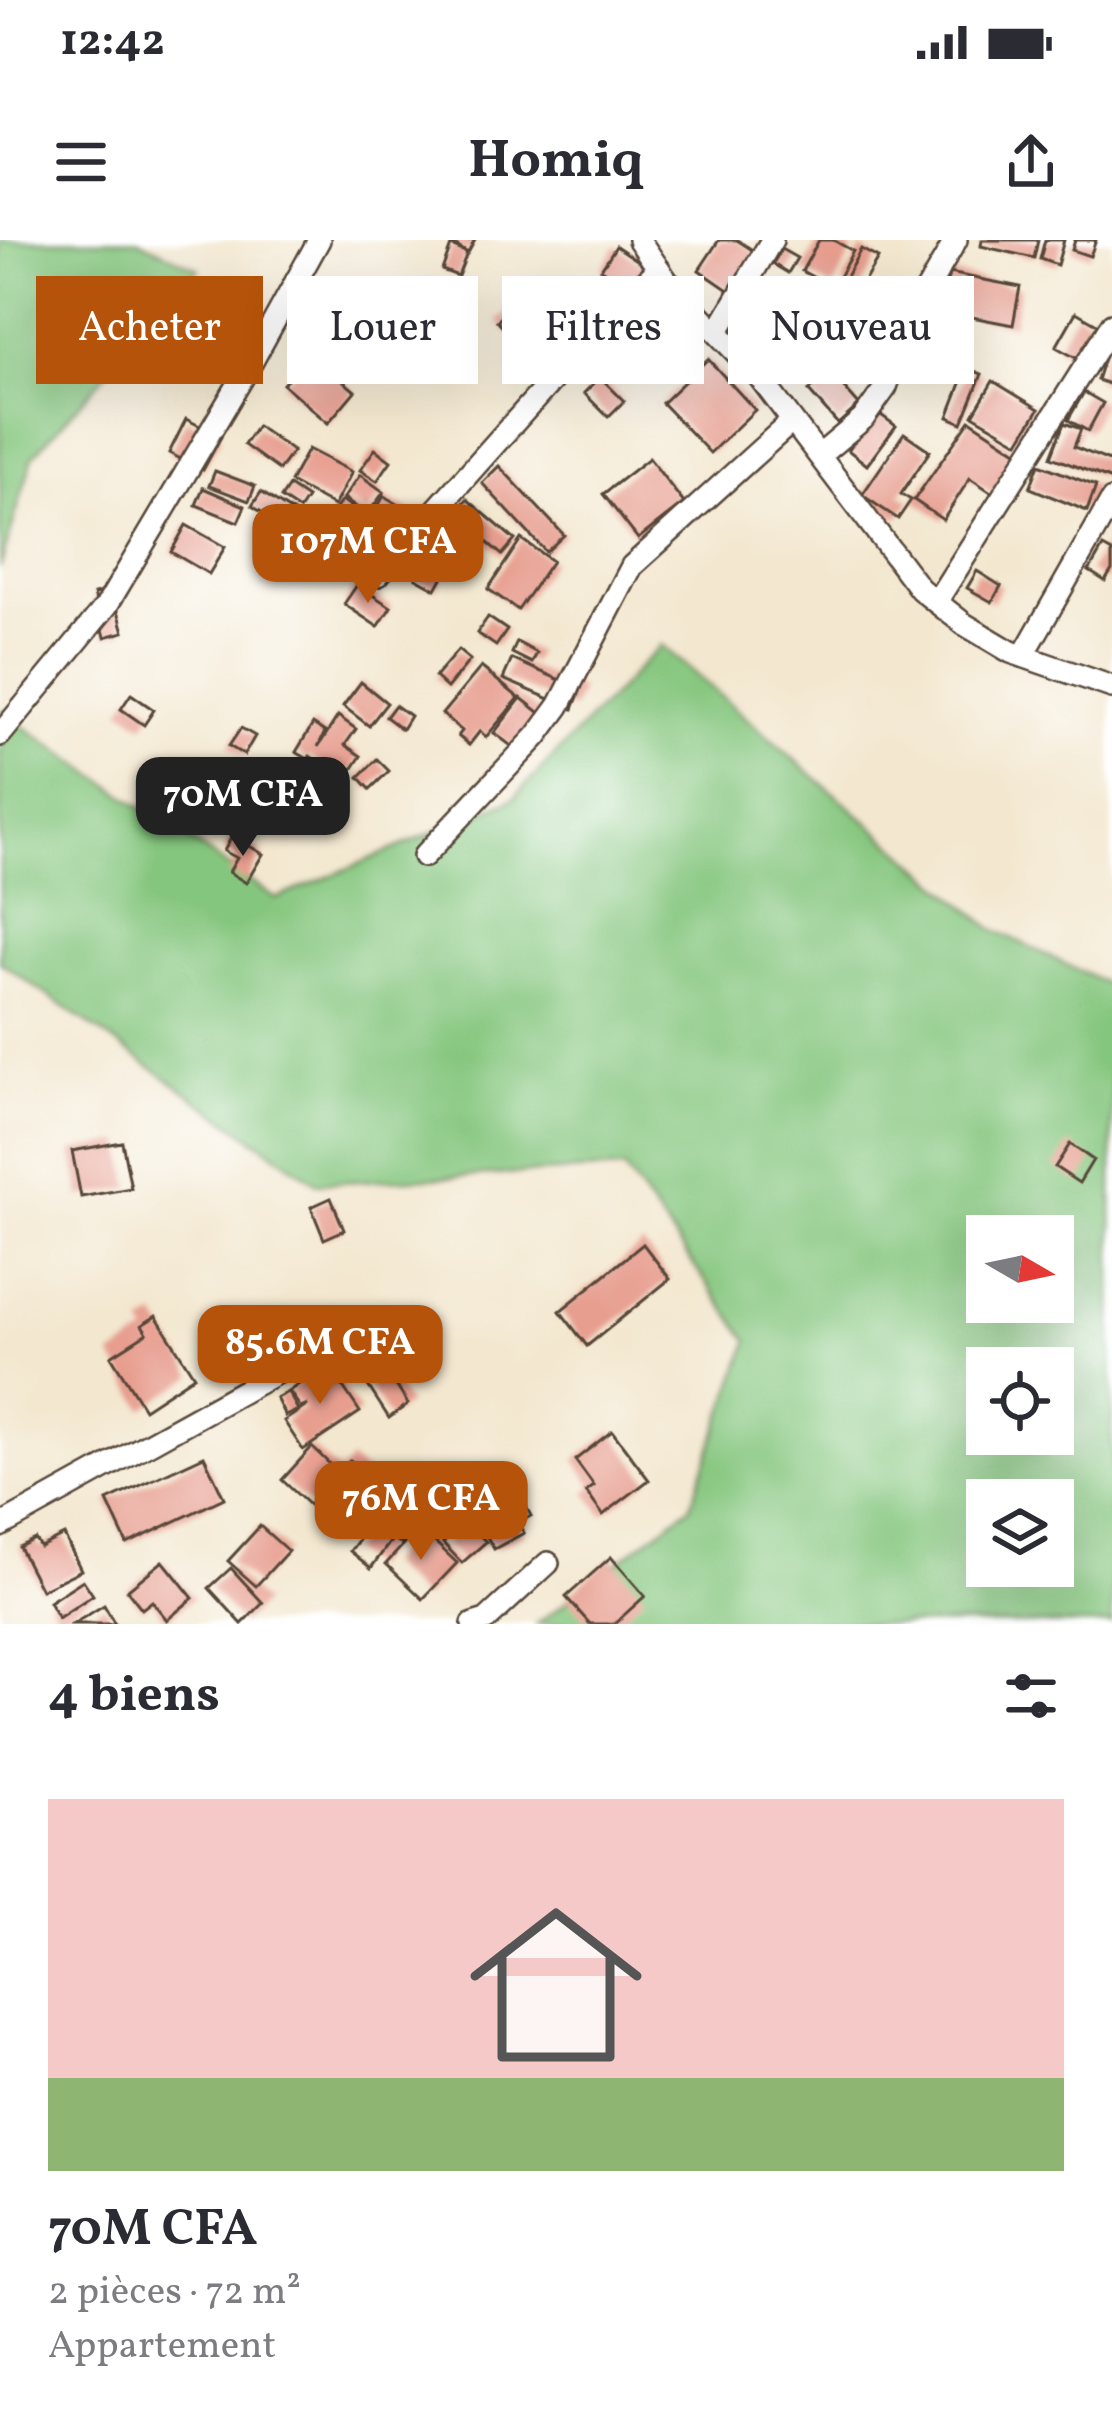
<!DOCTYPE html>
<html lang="fr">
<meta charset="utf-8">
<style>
body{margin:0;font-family:Vollkorn,serif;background:#f2f2f3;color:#2b2b33;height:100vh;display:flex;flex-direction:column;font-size:45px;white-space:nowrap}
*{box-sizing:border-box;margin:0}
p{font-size:39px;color:#7c7c81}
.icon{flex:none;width:66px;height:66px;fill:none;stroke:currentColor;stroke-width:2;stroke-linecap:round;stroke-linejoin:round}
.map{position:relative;height:1384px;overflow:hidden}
.panel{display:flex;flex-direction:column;background:#fff;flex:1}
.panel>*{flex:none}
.banner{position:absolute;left:36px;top:36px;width:1041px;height:108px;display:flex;gap:24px}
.needle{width:78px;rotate:99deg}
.fabs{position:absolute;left:966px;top:975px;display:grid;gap:24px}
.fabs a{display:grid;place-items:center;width:108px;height:108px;border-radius:0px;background:#fff;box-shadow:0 12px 48px #0002;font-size:60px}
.price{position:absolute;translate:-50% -102px;padding:0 27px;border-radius:24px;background:#b45309;color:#fff;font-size:39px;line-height:78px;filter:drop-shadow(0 3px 6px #0008)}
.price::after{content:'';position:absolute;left:50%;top:72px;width:36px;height:27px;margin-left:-18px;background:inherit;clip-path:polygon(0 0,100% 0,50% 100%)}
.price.selected{background:#222;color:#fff}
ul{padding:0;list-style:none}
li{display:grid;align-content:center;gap:24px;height:636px;padding:0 48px}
li span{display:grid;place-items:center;height:372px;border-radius:0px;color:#555}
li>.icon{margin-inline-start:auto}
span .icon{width:216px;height:216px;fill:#fffc;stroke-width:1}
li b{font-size:51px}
h2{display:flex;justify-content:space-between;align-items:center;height:144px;padding:0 48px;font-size:51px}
.pill{padding:0 42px;border-radius:0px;background:#fff;box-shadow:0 12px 48px #0002;font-size:42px;line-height:108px}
.pill.selected{background:#b45309;color:#fff}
.status{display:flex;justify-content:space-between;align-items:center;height:84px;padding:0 60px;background:#fff;direction:ltr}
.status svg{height:33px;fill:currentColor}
header{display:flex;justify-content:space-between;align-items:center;height:156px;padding:0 48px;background:#fff;font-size:54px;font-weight:700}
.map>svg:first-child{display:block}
</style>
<div class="status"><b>12:42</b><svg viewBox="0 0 49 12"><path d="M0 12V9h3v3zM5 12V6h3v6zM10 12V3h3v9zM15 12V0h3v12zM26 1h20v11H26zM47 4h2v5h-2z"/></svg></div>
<header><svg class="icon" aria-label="menu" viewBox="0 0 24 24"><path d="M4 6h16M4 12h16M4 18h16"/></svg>Homiq<svg class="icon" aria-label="share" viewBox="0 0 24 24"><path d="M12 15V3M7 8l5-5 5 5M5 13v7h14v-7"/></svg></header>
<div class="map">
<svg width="1112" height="1384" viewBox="0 0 1112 1384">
<rect width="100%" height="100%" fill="#fff"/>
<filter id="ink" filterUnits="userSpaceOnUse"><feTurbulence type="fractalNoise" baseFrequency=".00833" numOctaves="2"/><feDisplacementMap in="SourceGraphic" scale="24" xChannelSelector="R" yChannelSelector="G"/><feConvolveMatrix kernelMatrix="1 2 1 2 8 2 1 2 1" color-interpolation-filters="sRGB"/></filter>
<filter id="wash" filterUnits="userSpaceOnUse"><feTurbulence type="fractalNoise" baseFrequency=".004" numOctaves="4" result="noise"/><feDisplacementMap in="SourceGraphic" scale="48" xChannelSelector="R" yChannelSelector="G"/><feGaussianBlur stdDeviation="2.7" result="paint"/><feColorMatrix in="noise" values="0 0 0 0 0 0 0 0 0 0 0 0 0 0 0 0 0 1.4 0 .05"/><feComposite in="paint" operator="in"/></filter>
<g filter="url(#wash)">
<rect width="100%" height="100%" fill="#f3e7cf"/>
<!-- green -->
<g fill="#85c67e" stroke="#60784e" stroke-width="3" fill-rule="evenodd">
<polygon points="0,0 138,0 199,29 33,216 0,328"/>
<path d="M661,405L991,688L1112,747V1384H537L690,1267L749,1101L624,929L317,943L0,722V470L276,659L513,559ZM987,996H1053V1062H987ZM987,1128H1053V1194H987ZM987,1260H1053V1326H987Z"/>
</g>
<g id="blocks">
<!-- building -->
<g fill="#e79e8f">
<polygon points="446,0 475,0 468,13"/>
<polygon points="719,0 737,0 757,13 731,52 699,30"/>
<polygon points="819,0 833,0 853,11 833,48 802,31"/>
<polygon points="982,0 1038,0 1034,18 981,6"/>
<polygon points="1045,0 1064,0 1057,25 1040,19"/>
<polygon points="1075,0 1096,0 1090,16 1072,10"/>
<polygon points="451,6 467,13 458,36 442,30"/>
<polygon points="616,6 658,34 621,58 664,87 632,136 567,93 607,33 601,29"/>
<polygon points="781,9 797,18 788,33 773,24"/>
<polygon points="861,9 878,18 858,52 842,44"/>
<polygon points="949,33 1020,47 1013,85 941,71"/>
<polygon points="765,49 783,64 769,80 752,64"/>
<polygon points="533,50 559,80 524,111 497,81"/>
<polygon points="810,53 837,68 819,102 792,87"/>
<polygon points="1076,72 1104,88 1085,123 1056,107"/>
<polygon points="81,84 99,92 86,123 68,116"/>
<polygon points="1106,112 1112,114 1112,145 1097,140"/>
<polygon points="310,113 355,151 328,183 283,144"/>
<polygon points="708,119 755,170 710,213 662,163"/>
<polygon points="967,128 982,134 962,183 948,177"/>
<polygon points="830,132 859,165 838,184 809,151"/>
<polygon points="600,137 624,161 608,177 584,153"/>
<polygon points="993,141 1039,169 1019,202 973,175"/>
<polygon points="1084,152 1103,163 1088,191 1068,180"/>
<polygon points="877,172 896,186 867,225 848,210"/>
<polygon points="186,179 221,197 203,230 169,213"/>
<polygon points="970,180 1020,213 994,254 970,238 943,280 914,260"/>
<polygon points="1064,183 1081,189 1074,207 1112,222 1112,240 1051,217"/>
<polygon points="257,186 293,211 279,230 244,205"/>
<polygon points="904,193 930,211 901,254 911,260 898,279 862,255"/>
<polygon points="308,209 352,232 334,266 290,242"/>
<polygon points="375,209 391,221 377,241 360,230"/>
<polygon points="649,218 684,263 638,299 603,254"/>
<polygon points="1039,224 1096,246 1087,271 1030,248"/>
<polygon points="499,226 564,295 546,312 482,243"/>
<polygon points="215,231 255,246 249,261 209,246"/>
<polygon points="360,235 384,252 367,275 344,258"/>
<polygon points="289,246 307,258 299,270 281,258"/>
<polygon points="203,248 245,266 238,282 196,265"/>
<polygon points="261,252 303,279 295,293 252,266"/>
<polygon points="384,256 416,275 400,302 368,283"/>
<polygon points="467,259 515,300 502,315 454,274"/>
<polygon points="342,260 364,276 341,309 319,293"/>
<polygon points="186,285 225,307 209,334 171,312"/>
<polygon points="521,299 552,321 518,370 488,349"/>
<polygon points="1103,307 1112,312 1112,330 1105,341 1089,331"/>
<polygon points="426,318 447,329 436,349 416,338"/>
<polygon points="977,331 1001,346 992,362 967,348"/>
<polygon points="357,345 391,367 378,387 344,364"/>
<polygon points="112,349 124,392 105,397 94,354"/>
<polygon points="488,377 507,390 496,406 477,393"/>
<polygon points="517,402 537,413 532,423 512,413"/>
<polygon points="458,410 470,420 447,448 435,437"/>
<polygon points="512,419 581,449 573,469 503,439"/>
<polygon points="481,427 519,458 486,497 480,491 469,505 458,496 462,491 442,474"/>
<polygon points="361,442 387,463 369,486 343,466"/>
<polygon points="131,454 154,470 144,485 121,469"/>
<polygon points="521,458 552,482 526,517 494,493"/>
<polygon points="395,465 410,476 402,489 386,477"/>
<polygon points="338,476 356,489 345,505 361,516 345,540 310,516 308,519 296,512 313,484 325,492 318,507"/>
<polygon points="241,488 255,496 244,515 229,506"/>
<polygon points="377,519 389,531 370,549 359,537"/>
<polygon points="252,524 282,541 268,566 238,549"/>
<polygon points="301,529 319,539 306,563 288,553"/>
<polygon points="232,596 263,614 246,643 229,632 237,618 224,611"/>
<polygon points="122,902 131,948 81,957 72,911"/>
<polygon points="1070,904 1093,920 1079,943 1055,927"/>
<polygon points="331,958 344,990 324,999 311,967"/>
<polygon points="643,1004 670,1039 587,1106 560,1071"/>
<polygon points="156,1076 194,1136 144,1169 111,1116 147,1093 142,1085"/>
<polygon points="362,1097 368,1108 350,1117 345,1106"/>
<polygon points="381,1122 408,1164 389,1178 361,1135"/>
<polygon points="328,1124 360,1172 303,1210 284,1181 308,1165 301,1168 289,1151"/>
<polygon points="288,1152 298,1170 285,1176 276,1158"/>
<polygon points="612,1191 649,1240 603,1275 586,1252 594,1246 575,1220"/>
<polygon points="312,1207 339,1233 309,1265 282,1240"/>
<polygon points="204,1216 224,1258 127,1304 107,1261"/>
<polygon points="350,1220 372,1237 344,1274 322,1256"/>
<polygon points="517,1250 531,1276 518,1283 524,1293 494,1309 474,1274"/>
<polygon points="389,1260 419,1283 403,1305 393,1298 371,1328 350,1311"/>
<polygon points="467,1281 486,1302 462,1323 443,1303"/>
<polygon points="260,1286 288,1311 256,1346 228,1321"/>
<polygon points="419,1287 457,1323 423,1359 386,1324"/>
<polygon points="64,1295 81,1330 41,1350 19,1307 35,1299 40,1307"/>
<polygon points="611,1317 645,1356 614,1384 590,1384 566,1357"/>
<polygon points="163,1321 193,1358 167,1380 152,1361 142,1369 127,1350"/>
<polygon points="231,1328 263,1363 242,1384 209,1348"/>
<polygon points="83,1340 93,1355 58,1378 49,1362"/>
<polygon points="104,1365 115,1384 73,1384"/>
</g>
</g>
</g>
<g filter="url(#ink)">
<use href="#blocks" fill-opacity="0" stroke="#574639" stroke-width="3"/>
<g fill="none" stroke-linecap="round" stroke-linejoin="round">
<defs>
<g id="street">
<polyline points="639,0 667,41 757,134 920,349 964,384 1011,412 1112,447"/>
<polyline points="718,91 772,0"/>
<polyline points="820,215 863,179 886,147 911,77 956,0"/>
<polyline points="378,335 619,65 659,29"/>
<polyline points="936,362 1112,84"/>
<polyline points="1023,416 1112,260"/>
<polyline points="0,495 107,365 250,125 319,0"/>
<polyline points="424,616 537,496 559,466 632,326 791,182"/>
<polyline points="0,1286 305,1117"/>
<polyline points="473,1384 486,1380 548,1323"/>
</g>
</defs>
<!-- street casing -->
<use href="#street" stroke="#574639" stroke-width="26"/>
<!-- street -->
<use href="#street" stroke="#fff" stroke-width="21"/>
</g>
</g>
</svg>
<div class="fabs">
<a><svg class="needle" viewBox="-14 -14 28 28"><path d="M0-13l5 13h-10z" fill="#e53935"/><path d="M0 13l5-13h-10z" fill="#7c7c81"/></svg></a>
<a><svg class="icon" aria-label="locate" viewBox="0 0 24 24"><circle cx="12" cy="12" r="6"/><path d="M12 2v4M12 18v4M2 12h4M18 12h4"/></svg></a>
<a><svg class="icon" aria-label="layers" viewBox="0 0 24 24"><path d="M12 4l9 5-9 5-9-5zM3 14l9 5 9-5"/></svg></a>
</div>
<b class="price" style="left:368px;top:366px">107M CFA</b>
<b class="price selected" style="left:243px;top:619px">70M CFA</b>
<b class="price" style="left:320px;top:1167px">85.6M CFA</b>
<b class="price" style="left:421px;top:1323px">76M CFA</b>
<div class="banner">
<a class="pill selected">Acheter</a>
<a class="pill">Louer</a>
<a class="pill">Filtres</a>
<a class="pill">Nouveau</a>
</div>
</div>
<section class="panel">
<h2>4 biens<svg class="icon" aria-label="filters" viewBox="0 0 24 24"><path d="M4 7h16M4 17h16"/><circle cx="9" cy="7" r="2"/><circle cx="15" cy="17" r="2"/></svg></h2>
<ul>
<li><span style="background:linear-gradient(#f6c9c9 75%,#8fb573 0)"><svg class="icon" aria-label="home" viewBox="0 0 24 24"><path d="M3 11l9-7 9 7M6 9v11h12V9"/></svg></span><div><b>70M CFA</b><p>2 pièces · 72 m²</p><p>Appartement</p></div></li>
</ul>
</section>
